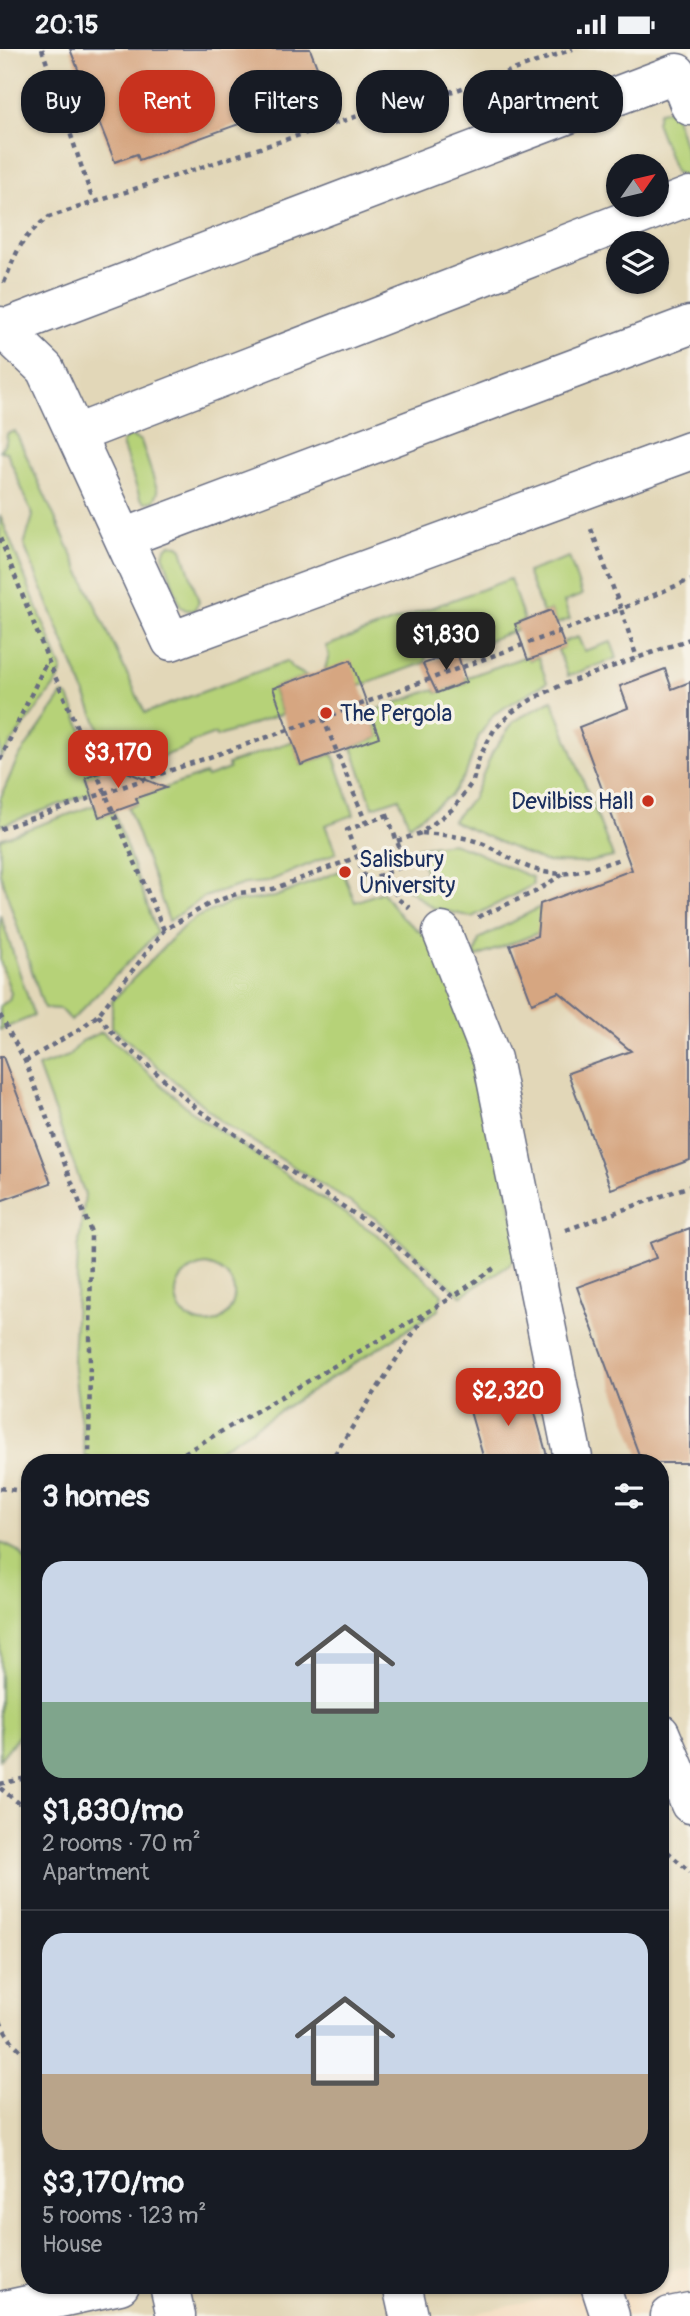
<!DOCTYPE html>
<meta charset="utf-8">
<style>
body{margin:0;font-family:Pangolin,sans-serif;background:#20242c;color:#f1f3f6;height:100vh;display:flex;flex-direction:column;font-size:26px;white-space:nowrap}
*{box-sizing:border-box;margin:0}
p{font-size:23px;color:#9ea1a6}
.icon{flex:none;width:38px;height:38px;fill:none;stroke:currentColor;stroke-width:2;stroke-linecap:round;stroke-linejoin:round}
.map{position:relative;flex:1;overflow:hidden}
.details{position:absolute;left:21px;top:1405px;width:648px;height:840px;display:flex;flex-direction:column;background:#171b24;border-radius:28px;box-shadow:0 2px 5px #0004}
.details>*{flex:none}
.banner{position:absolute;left:21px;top:21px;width:649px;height:63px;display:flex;gap:14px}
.needle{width:46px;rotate:56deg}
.tools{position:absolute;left:606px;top:105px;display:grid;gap:14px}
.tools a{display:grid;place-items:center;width:63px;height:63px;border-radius:50%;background:#171b24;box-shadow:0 2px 5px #0004;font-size:35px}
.price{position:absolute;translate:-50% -60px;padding:0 16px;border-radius:14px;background:#c8321e;color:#fff;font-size:23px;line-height:46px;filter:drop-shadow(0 2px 4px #0008)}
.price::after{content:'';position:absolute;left:50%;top:42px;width:21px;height:16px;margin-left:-10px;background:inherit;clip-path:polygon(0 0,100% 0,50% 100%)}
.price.active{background:#222;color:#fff}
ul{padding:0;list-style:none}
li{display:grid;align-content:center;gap:14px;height:371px;padding:0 21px}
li+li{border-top:2px solid #363941}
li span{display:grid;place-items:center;height:217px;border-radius:21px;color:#555}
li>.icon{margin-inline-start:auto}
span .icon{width:126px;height:126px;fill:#fffc;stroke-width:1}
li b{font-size:30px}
h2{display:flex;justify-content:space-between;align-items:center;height:84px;padding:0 21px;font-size:30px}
.pill{padding:0 24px;border-radius:28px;background:#171b24;box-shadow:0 2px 5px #0004;font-size:24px;line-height:63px}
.pill.active{background:#c8321e;color:#fff}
.status{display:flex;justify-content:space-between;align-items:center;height:49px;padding:0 35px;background:#171b24;direction:ltr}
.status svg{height:19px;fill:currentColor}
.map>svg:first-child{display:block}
</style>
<div class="status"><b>20:15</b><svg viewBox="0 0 49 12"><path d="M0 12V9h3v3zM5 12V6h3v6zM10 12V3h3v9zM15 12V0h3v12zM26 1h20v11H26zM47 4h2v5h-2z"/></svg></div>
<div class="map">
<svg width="690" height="2267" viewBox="0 0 690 2267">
<rect width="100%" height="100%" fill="#f7f3e8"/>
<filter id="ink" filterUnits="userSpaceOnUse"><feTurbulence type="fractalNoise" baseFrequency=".0143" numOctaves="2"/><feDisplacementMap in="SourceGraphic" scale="14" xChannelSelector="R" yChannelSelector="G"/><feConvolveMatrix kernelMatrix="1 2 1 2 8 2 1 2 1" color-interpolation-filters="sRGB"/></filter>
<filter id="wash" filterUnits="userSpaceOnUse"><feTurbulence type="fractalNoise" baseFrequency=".00686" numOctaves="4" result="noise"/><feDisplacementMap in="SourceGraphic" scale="28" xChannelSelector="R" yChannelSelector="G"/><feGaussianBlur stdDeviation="1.57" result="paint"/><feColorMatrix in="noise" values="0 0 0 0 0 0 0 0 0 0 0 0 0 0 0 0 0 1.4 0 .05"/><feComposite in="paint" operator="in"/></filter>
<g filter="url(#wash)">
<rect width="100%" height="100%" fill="#f4dec1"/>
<!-- built -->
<path fill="#e2d7b8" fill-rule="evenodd" d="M0,0H690V2218L660,2224V1414H30V2236L605,2237L463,2267H0ZM618,117H656V156H618ZM618,194H656V233H618Z"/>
<!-- green -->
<g fill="#b6d278" stroke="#68806b" stroke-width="2" fill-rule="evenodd">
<path d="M668,61L674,65C680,82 690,109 687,126H681L675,123L656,73L659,63Z"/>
<polygon points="15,382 145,664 287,612 292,619 307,627 273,639 282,665 216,688 215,685 190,694 191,697 123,722 115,718 24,496 33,467 7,403 0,402 6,393 7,385"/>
<polygon points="130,387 141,392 158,443 154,452 145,453 140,449 122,395 124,391"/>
<polygon points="0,466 62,620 58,632 0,709"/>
<polygon points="170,495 177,496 182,500 199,553 194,561 186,561 180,557 163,505 165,500"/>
<polygon points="569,508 582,546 564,553 570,570 556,575 551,561 543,564 527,523"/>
<polygon points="510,530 524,571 515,575 517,581 451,605 449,600 425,608 426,613 360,637 325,620 329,606 326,597"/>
<polygon points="578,588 584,602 611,593 617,609 568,627 558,601 564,598 563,593"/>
<polygon points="527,607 529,611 538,608 547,633 494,665 479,687 466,724 451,746 409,776 399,749 373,758 352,698 379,688 370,663 435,640 437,644 466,634 465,629"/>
<polygon points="63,645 69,648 99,724 85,729 91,744 0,777 0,750 17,711"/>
<polygon points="552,651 613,808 585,814 544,813 452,772 473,749 492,704 514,672"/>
<polygon points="293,692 301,716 333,705 354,766 325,776 336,804 267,833 245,835 204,848 169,872 128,758 137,755 136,749 205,725 207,728 229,720 228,715"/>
<polygon points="95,756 100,768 114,763 157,884 71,972 60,960 44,959 0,824 0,790"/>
<path d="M451,794C480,802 504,818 532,828L533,836L472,868L433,859L401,835L426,824L417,799Z"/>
<polygon points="342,821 355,853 382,843 402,869 437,896 473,974 520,1200 509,1216 461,1247 375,1169 222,1073 112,978 112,952 182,879 197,868 232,853 275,848"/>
<polygon points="544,856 540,883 474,909 479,890"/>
<polygon points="0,865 34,967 0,981 0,957 9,951 11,944 0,912"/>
<path d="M102,983L197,1067L379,1187L442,1245L438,1261L222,1399L192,1414H86L73,1313L78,1202L85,1146L38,1018L69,1007L82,992ZM206,1216C254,1225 234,1288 194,1272C186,1269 179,1262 177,1253C172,1233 187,1218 206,1216Z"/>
<polygon points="0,1493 20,1503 30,1517 30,1673 0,1710"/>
</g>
<g id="blocks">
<!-- building -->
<g fill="#d6a681">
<polygon points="70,0 310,0 323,34 299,43 303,52 139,111 137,105 115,113"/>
<polygon points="551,561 565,598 528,611 515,575"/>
<polygon points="457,603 466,633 437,644 423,615"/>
<polygon points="351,611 379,688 301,716 273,639"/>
<polygon points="665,620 672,640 690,633 690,1111 611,1140 568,1024 631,1002 559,943 532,954 510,896 537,887 540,855 632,821 579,678 628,659 620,637"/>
<polygon points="115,718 166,739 136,749 138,754 99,768 86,729"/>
<polygon points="0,1008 3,1008 51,1134 0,1152"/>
<polygon points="690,1179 690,1414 642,1414 577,1238 656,1209 650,1194"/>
<polygon points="527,1335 549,1414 485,1414 467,1352"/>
</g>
</g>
</g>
<g filter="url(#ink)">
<use href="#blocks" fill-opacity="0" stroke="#676c81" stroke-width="2"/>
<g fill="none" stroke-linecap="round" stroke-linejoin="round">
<defs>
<g id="minor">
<polyline points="0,277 45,320 171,592 690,402"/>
<polyline points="3,280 677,24 690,57"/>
<polyline points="76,385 690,147"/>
<polyline points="124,489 690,276"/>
<polyline points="442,883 492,1010 574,1414"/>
<polyline points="660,1684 690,1755"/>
<polyline points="169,2236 176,2267"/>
<polyline points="402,2236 409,2267"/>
<polyline points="600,2236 610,2267"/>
<polyline points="0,2262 120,2236"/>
</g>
<polyline id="major" points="670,2267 690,2263"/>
</defs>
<!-- minor casing -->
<use href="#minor" stroke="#676c81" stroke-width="41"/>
<!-- major casing -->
<use href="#major" stroke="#676c81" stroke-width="41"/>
<!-- path -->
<g stroke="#676c81" stroke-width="4.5" stroke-dasharray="5 5" stroke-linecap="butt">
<polyline points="42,0 93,152"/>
<path d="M4,234C17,202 20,189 49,168L361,66L457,41L573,0"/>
<polyline points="591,480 621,560 690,531"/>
<polyline points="0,489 48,611 164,881"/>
<polyline points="323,669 366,774"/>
<polyline points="0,711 47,612"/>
<polygon points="387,766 406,816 366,832 347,781"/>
<polyline points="0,780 323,669 621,560 637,609"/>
<path d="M422,784C444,786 466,787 486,796C508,807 525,821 551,824C574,827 598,817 620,810"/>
<polyline points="397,792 421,784 454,759 473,732 479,709 494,681 512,663 534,649 564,635 690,590"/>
<polyline points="385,824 398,850 410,859"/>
<polyline points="478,868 535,843 564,824"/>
<polyline points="0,966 25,1012 91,1183 89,1414"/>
<polyline points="98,966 116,988 197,1060 380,1182 453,1248 494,1219"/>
<polyline points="25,1012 80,980 98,966 164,881 209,855 239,844 273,840 357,808"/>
<polyline points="566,1181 690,1137"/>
<polyline points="167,1414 453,1248"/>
<polyline points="329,1414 427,1263"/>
<polyline points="0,1439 30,1443"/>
<polyline points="0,1735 30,1728"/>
<polyline points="0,1739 30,1763"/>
<polyline points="660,1796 690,1823"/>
<path d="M0,1972C7,1988 15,1998 30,2008"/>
</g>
<!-- minor -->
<use href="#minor" stroke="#fff" stroke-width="38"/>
<!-- major -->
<use href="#major" stroke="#fff" stroke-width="38"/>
</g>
</g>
<!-- markers -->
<g fill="#c8321e" stroke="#f7f3e8" stroke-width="2.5">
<circle cx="326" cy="664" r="7"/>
<circle cx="648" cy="752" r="7"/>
<circle cx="345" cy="823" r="7"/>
</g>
<g text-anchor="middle" stroke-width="7" stroke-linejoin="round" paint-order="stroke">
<!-- poi labels -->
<g font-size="23" fill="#1b2f5e" stroke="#f7f3e8" text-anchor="start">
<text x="340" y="672">The Pergola</text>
<text x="634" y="760" text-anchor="end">Devilbiss Hall</text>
<text x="359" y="818">Salisbury<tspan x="359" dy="26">University</tspan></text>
</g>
</g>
</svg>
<div class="tools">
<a><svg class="needle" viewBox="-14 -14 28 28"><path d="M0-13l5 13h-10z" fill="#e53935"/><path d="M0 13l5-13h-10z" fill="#9ea1a6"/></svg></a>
<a><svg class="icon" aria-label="layers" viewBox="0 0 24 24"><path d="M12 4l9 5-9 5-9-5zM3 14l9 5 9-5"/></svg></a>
</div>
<b class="price active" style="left:446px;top:623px">$1,830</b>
<b class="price" style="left:118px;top:741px">$3,170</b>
<b class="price" style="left:508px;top:1379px">$2,320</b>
<div class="banner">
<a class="pill">Buy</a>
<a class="pill active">Rent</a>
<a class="pill">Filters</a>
<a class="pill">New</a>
<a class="pill">Apartment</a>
</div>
<section class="details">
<h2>3 homes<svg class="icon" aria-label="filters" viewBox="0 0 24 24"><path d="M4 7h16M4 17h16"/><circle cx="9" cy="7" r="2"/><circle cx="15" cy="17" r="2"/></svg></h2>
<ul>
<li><span style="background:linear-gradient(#c9d6e8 65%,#7fa58c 0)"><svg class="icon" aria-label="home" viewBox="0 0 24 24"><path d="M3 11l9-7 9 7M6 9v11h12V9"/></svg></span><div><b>$1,830/mo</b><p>2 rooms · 70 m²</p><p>Apartment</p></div></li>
<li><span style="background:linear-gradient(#c9d6e8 65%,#b9a48a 0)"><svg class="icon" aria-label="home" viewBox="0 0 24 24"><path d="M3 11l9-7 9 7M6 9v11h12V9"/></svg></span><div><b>$3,170/mo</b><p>5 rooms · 123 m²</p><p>House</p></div></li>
</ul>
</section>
</div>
